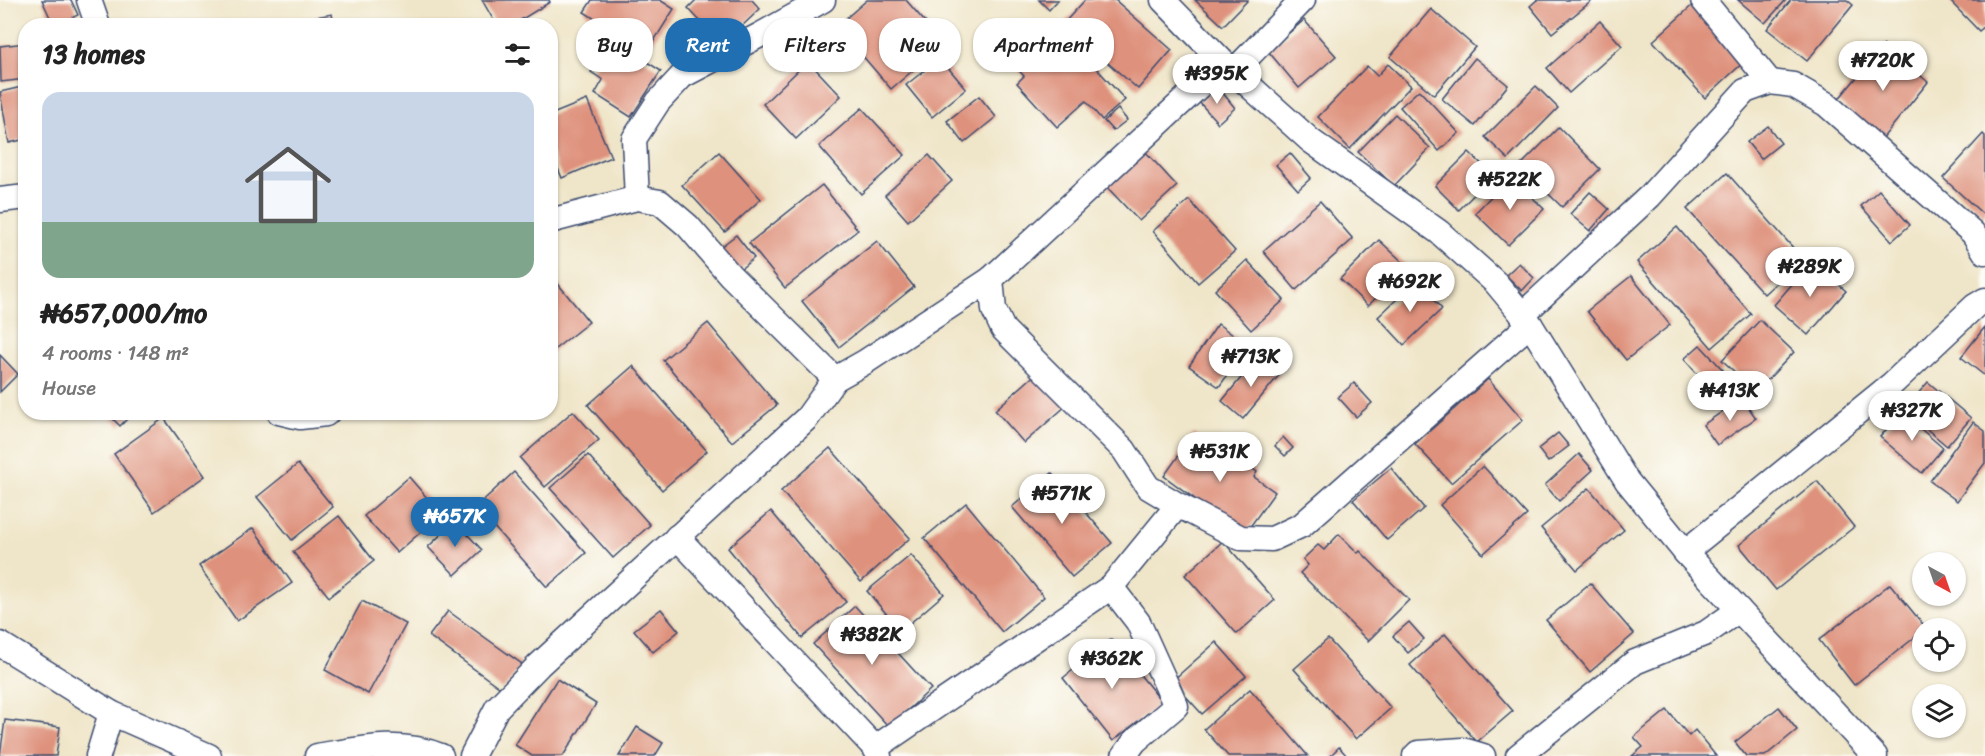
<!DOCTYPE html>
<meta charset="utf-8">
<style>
body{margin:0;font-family:Sriracha,sans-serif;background:#f6f6f6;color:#222;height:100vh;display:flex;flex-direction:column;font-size:22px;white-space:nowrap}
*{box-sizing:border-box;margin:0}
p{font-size:20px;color:#767676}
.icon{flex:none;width:33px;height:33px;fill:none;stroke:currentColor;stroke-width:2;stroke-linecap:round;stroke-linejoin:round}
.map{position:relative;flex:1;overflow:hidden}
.side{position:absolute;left:18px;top:18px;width:540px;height:402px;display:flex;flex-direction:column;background:#fff;border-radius:24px;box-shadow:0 2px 4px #0004}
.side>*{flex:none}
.top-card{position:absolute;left:576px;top:18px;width:570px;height:54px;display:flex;gap:12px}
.needle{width:39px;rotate:140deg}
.controls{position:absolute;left:1912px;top:552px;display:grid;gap:12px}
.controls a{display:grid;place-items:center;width:54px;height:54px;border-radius:50%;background:#fff;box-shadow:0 2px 4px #0004;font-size:30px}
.price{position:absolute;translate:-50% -51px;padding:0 14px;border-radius:21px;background:#fff;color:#222;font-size:20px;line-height:39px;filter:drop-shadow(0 2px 3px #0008)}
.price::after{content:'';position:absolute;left:50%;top:36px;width:18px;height:14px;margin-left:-9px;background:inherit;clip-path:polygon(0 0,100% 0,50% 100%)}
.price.current{background:#1f6fb2;color:#fff}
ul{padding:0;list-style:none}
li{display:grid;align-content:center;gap:12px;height:318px;padding:0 24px}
li span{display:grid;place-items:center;height:186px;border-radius:18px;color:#555}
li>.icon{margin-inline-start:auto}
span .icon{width:108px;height:108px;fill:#fffc;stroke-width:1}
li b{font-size:26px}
h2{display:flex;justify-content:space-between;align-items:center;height:72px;padding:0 24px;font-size:26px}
.chip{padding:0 21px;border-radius:24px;background:#fff;box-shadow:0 2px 4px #0004;font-size:21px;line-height:54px}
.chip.current{background:#1f6fb2;color:#fff}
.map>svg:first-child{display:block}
</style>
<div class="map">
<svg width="1985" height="756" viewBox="0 0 1985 756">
<rect width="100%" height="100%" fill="#fdfcf7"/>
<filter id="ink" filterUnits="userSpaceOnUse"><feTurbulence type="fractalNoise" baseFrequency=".0167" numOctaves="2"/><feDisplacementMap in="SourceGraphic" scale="12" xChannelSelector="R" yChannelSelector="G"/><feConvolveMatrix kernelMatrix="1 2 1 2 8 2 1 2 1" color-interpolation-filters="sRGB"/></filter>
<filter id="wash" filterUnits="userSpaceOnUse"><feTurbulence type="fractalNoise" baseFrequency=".008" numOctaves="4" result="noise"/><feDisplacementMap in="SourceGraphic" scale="24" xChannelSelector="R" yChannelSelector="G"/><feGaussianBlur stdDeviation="1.35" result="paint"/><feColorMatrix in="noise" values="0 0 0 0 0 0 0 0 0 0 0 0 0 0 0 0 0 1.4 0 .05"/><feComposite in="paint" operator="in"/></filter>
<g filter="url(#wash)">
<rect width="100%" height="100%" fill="#efe5c8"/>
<g id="blocks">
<!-- building -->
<g fill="#de917b">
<polygon points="42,0 71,0 78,15 54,26"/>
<polygon points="482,0 549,0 550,2 511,26 497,26"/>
<polygon points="592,0 660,0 674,9 647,52 584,12"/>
<polygon points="696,0 752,0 760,9 722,45 688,8"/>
<polygon points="867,0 906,0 944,44 891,89 837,26"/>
<polygon points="1039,0 1058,0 1049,10"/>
<polygon points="1085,0 1115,0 1172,50 1138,89 1063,24"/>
<polygon points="1195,0 1248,0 1223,26"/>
<polygon points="1537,0 1593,0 1552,33 1530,6"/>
<polygon points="1738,0 1786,0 1765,23"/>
<polygon points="1791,0 1847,0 1853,5 1807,61 1767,29"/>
<polygon points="1949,0 1985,0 1985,26 1979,31"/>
<polygon points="1697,1 1748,58 1705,98 1653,41"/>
<polygon points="1431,9 1475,47 1434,95 1390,57"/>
<polygon points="332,14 334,26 281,26 280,23"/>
<polygon points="1304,20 1336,56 1299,88 1268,51"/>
<polygon points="1600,21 1622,46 1569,93 1547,68"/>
<polygon points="1056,23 1125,100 1102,120 1086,101 1057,127 1017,83 1024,76 1011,62"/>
<polygon points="613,40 661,71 631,117 595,94 603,80 591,72"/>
<polygon points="26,43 26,79 1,82 0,46"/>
<polygon points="1884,45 1928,82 1882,139 1837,101"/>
<polygon points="940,58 966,89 932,117 906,85"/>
<polygon points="1475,58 1508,85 1475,126 1442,99"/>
<polygon points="808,61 841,96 796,139 763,104"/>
<polygon points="1388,64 1411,86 1350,149 1318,117 1367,66 1377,76"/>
<polygon points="26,86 26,139 9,143 0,92"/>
<polygon points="1536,86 1558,108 1508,159 1485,137"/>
<polygon points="1218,87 1235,108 1218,123 1199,102"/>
<polygon points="1419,90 1459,133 1439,151 1400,107"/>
<polygon points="979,96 996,117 964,143 947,121"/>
<polygon points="587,100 611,157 562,178 550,149 550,115"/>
<polygon points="862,108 905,155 861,194 819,146"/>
<polygon points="1118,109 1127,120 1113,131 1104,121"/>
<polygon points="1395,114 1430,148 1394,186 1358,152"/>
<polygon points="1768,126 1781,143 1761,159 1747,142"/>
<polygon points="1559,127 1600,169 1562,207 1520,166"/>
<polygon points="1983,134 1985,136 1985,216 1943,178"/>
<polygon points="1144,150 1177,186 1139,221 1106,186"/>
<polygon points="719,152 761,199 725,232 682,185"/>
<polygon points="1469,152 1493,175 1459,210 1435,186"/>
<polygon points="1290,153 1311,178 1298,190 1276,165"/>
<polygon points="929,155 952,181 908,221 885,195"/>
<polygon points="1727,173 1803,259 1764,294 1687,209"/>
<polygon points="1511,176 1544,209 1508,245 1475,213"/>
<polygon points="822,185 858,230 785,288 749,243"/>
<polygon points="1879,190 1910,225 1892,241 1861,206"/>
<polygon points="1590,192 1609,209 1590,231 1570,214"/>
<polygon points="1189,200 1235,251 1198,283 1153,231"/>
<polygon points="1320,201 1353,239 1296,290 1263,251"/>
<polygon points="1677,227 1751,314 1712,348 1637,262"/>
<polygon points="736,235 754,258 738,271 719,248"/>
<polygon points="1379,240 1407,266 1368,306 1340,279"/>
<polygon points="877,241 914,287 839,347 802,301"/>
<polygon points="1247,260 1284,300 1251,330 1215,290"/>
<polygon points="1812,261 1846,291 1808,335 1774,305"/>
<polygon points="1519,263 1534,278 1522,291 1506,275"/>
<polygon points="550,274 589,322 550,353"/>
<polygon points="1631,276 1670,325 1626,360 1587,311"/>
<polygon points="1416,281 1442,309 1404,345 1378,317"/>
<polygon points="1760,320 1794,352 1756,392 1722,360"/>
<polygon points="708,323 777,405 732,442 663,360"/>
<polygon points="1218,324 1248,346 1219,387 1189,366"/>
<polygon points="1985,327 1985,376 1961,357"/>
<polygon points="1700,345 1723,370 1707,385 1684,359"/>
<polygon points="0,355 18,374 0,392"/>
<polygon points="1259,356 1280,374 1243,419 1222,401"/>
<polygon points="633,366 707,451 662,490 588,405"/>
<polygon points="1038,372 1067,405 1024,443 995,410"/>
<polygon points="1488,379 1523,420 1451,483 1415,444"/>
<polygon points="1928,382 1971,418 1947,446 1904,410"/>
<polygon points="1354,383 1372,403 1356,417 1338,397"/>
<polygon points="1742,398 1756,418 1717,445 1703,425"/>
<polygon points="573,411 599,440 545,487 520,458"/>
<polygon points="106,412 134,412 120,426"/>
<polygon points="1901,412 1943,448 1922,473 1880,437"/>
<polygon points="164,418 205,476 154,512 114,454"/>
<polygon points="1973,422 1985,431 1985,463 1957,501 1930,481"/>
<polygon points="1558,433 1569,446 1548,462 1538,449"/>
<polygon points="1194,434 1210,445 1214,440 1257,472 1254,477 1275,492 1244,535 1164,476"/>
<polygon points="1283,437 1293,448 1285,456 1275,446"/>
<polygon points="830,448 910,538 861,582 781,491"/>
<polygon points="1579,454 1593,470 1559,501 1545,485"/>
<polygon points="588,455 650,525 613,558 550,488"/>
<polygon points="298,464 333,507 292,540 257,497"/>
<polygon points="1483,466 1527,515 1483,554 1440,505"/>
<polygon points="1391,468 1424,508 1387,540 1353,500"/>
<polygon points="514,472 586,553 547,587 476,507"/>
<polygon points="1052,473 1112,543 1072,577 1012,507"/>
<polygon points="409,477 441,514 397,553 364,516"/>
<polygon points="1817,481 1854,527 1776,590 1739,545"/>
<polygon points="1589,488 1624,530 1577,570 1541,528"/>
<polygon points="966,503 1044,597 1002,632 924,538"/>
<polygon points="771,511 846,602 802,638 728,548"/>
<polygon points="339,516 374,561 329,597 293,552"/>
<polygon points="455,521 482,550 455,575 428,547"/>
<polygon points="253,528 292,583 237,621 199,566"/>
<polygon points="1339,534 1358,553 1360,551 1409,600 1368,641 1300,573 1308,565 1303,559 1318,545 1324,550"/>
<polygon points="1223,541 1275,600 1237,634 1185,575"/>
<polygon points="911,555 944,594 901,631 867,591"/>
<polygon points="1590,583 1634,634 1590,672 1546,620"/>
<polygon points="1890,584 1926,628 1923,628 1923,631 1854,685 1819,640"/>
<polygon points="362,601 406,624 368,694 325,670"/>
<polygon points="855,606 931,689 889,727 813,644"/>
<polygon points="661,609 679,631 653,652 634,630"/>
<polygon points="448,611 522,664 503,690 429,636"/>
<polygon points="1409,622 1424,639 1408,653 1393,636"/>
<polygon points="1445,634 1513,711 1477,742 1410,665"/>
<polygon points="1111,639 1162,702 1113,741 1063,678"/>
<polygon points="1328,639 1391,708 1356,739 1294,669"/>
<polygon points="1216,642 1246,676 1202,714 1172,681"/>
<polygon points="557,679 596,704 563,756 532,756 515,745"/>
<polygon points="1250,689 1283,727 1308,756 1228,756 1204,729"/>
<polygon points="1779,707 1797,730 1765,756 1746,756 1735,742"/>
<polygon points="1667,710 1689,736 1695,730 1716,756 1632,756 1643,747 1634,737"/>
<polygon points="5,720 60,727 56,756 0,756"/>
<polygon points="637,727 663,743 655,756 619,756"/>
<polygon points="1339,747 1347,756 1330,756"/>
</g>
</g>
</g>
<g filter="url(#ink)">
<use href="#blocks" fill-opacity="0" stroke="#3b4a6e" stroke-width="1.5"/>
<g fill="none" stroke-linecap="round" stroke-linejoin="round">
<defs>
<g id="minor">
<polyline points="89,0 98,26"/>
<polyline points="1163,0 1224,63 1311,141 1439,232 1496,283 1530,324 1627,481 1685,552 1875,756"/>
<polyline points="1703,0 1770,82"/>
<polyline points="1233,72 1303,0"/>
<polyline points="637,198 634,139 658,102 682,76 762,34 823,0"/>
<polyline points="0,200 26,197"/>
<polyline points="550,221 637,198 660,202 688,226 730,275 835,379"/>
<polyline points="991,279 994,310 1003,329 1124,450 1148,487 1178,505 1241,538 1272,539 1302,525 1530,324"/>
<polyline points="1522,315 1650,196 1745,91 1770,82 1793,85 1826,104 1973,233 1985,252"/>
<polyline points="279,412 300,417 326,414 328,412"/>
<polyline points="677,537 875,748 879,756"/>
<polyline points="1685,552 1892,384 1975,306 1985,300"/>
<polyline points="0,644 111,713 209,756"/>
<polyline points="875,748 1111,587"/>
<polyline points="98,756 111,713"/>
<path d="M317,756C360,749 399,739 441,756"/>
<polyline points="472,756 497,708 539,665 807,418 835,379 865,362 991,279 1224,63"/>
<polyline points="1124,756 1135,741 1176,706 1138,622 1111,587 1178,505"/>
<polyline points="1415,756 1418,753 1463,750 1483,756"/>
<polyline points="1518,756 1635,662 1706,633 1739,610"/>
</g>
</defs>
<!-- minor casing -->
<use href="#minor" stroke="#3b4a6e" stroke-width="27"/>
<!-- minor -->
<use href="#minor" stroke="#fff" stroke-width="24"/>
</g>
</g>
</svg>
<div class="controls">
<a><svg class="needle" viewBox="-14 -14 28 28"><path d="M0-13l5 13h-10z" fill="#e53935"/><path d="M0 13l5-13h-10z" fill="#767676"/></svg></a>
<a><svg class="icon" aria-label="locate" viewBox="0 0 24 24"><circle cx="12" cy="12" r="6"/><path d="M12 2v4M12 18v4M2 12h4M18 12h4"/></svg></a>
<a><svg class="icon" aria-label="layers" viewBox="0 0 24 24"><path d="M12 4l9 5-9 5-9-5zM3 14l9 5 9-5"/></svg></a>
</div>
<b class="price" style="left:1883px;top:92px">₦720K</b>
<b class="price" style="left:1217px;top:105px">₦395K</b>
<b class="price" style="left:1510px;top:211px">₦522K</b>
<b class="price" style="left:1810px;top:298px">₦289K</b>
<b class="price" style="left:1410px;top:313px">₦692K</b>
<b class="price" style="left:1251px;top:388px">₦713K</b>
<b class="price" style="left:1730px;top:422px">₦413K</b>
<b class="price" style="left:1912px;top:442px">₦327K</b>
<b class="price" style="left:1220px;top:483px">₦531K</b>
<b class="price" style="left:1062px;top:525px">₦571K</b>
<b class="price current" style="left:455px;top:548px">₦657K</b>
<b class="price" style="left:872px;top:666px">₦382K</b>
<b class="price" style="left:1112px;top:690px">₦362K</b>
<div class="top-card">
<a class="chip">Buy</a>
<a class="chip current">Rent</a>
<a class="chip">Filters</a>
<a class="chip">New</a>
<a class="chip">Apartment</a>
</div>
<section class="side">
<h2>13 homes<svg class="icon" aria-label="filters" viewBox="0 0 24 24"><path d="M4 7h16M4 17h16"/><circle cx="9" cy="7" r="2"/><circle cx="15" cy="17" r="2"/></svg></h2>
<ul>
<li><span style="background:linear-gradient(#c9d6e8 70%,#7fa58c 0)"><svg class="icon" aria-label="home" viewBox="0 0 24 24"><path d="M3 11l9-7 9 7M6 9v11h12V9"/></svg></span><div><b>₦657,000/mo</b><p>4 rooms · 148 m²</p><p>House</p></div></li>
</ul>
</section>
</div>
